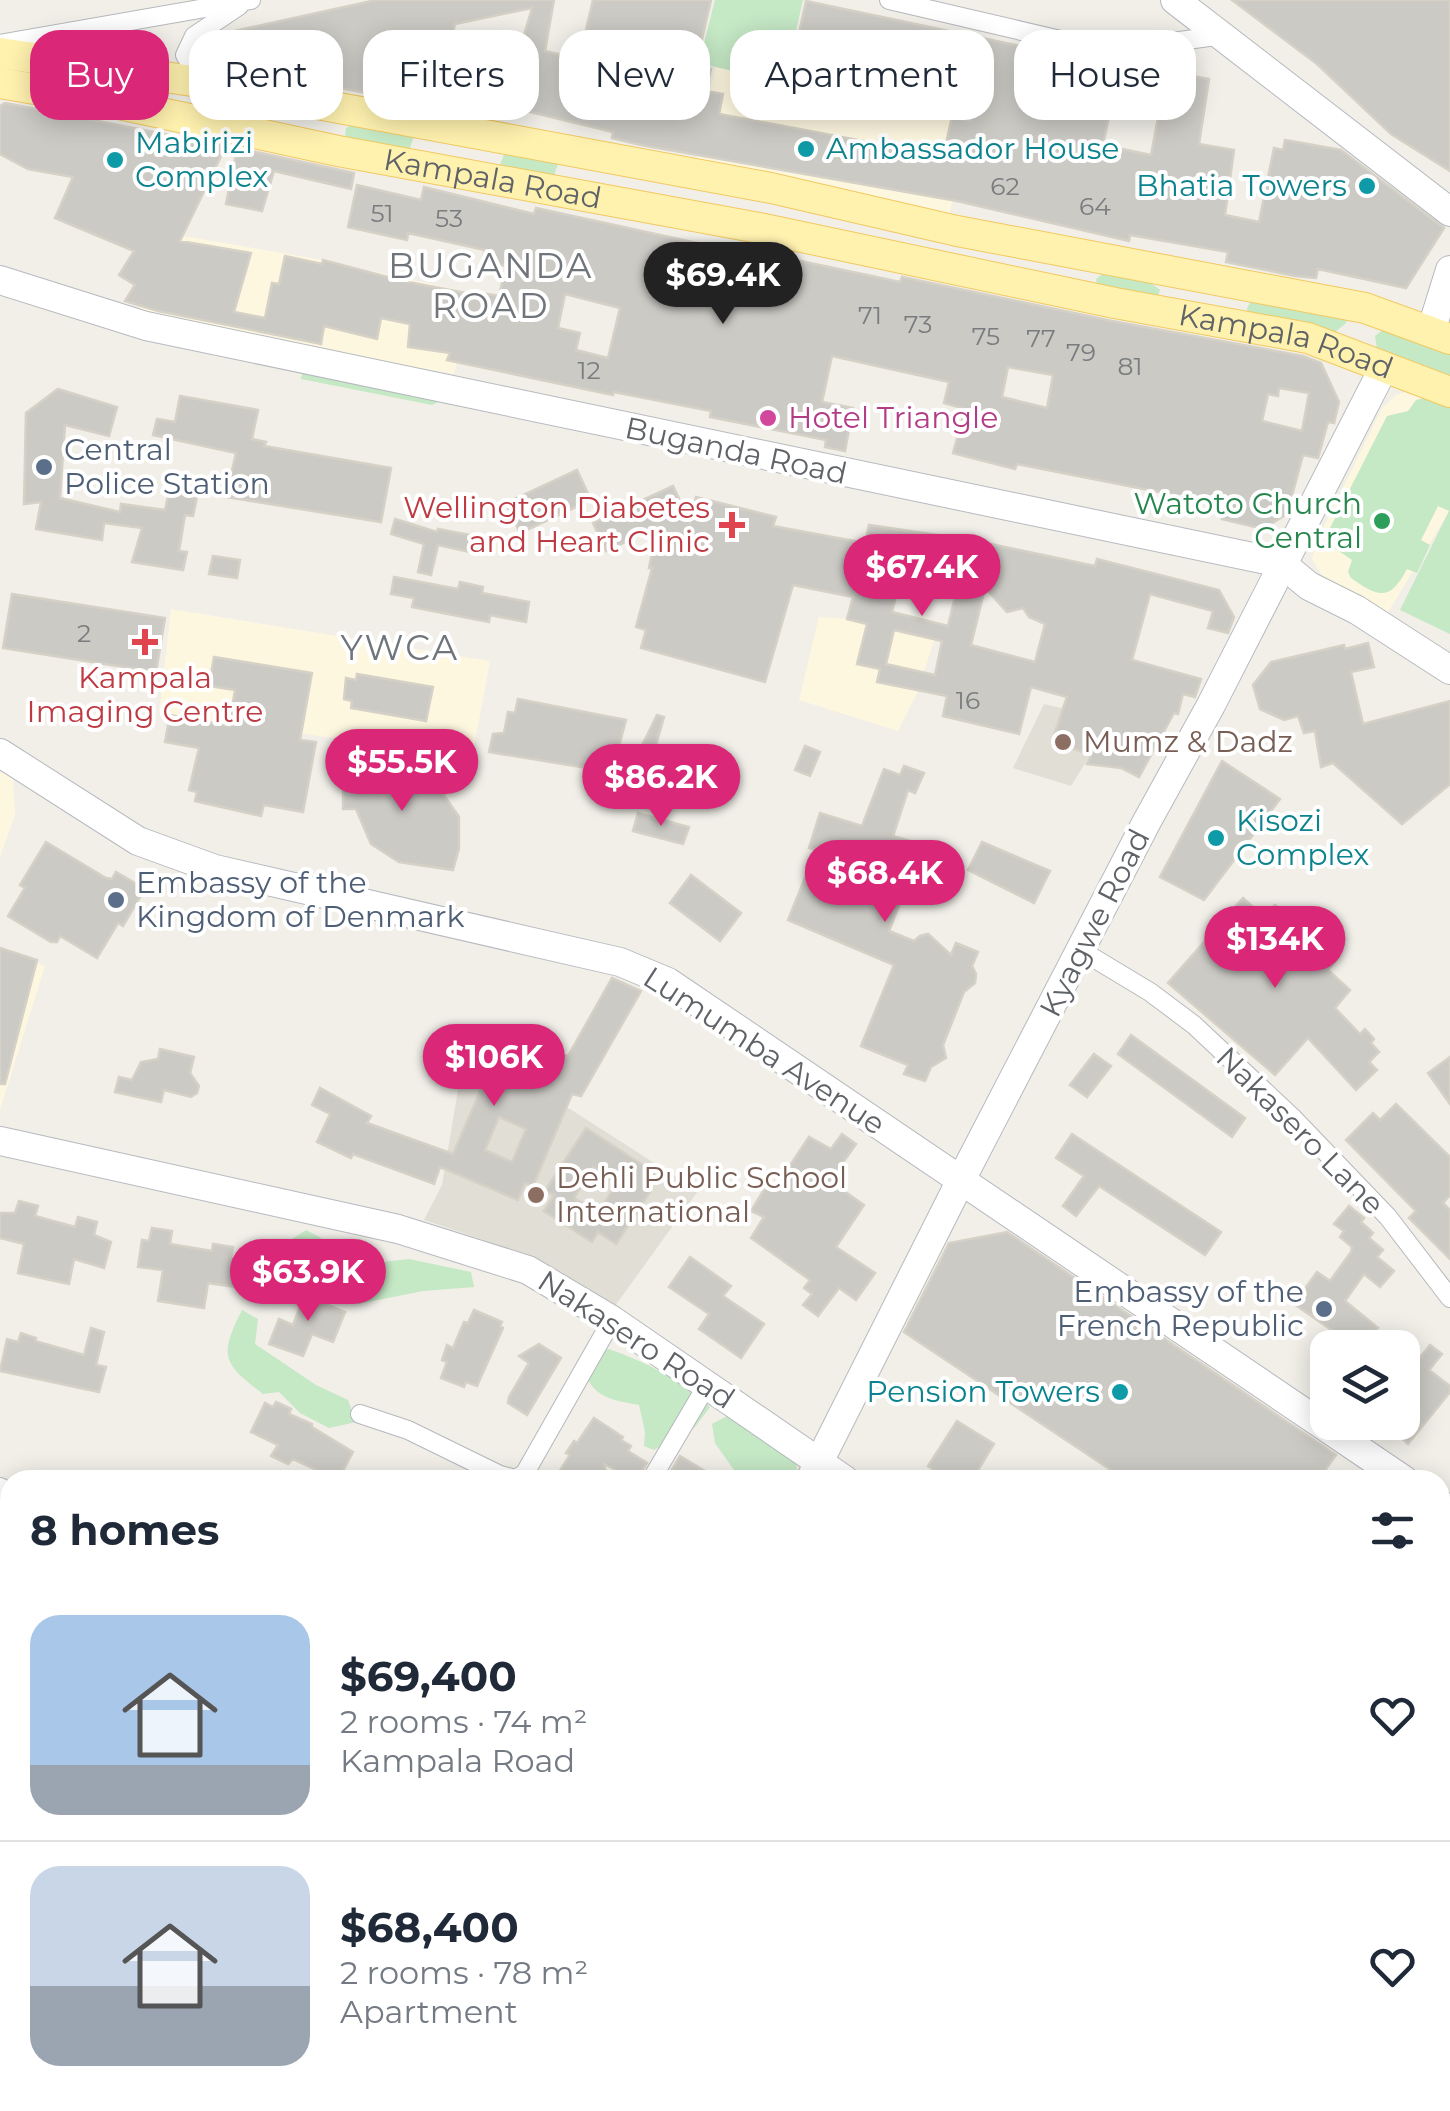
<!DOCTYPE html>
<meta charset="utf-8">
<style>
body{margin:0;font-family:Montserrat,sans-serif;background:#f6f6f7;color:#1f2937;height:100vh;display:flex;flex-direction:column;font-size:38px;white-space:nowrap}
*{box-sizing:border-box;margin:0}
p{font-size:32px;color:#747a83}
.icon{flex:none;width:55px;height:55px;fill:none;stroke:currentColor;stroke-width:2;stroke-linecap:round;stroke-linejoin:round}
.map{position:relative;flex:1;overflow:hidden}
.panel{position:absolute;left:0px;top:1470px;width:1450px;height:642px;display:flex;flex-direction:column;background:#fff;border-radius:30px 30px 0 0;box-shadow:0 5px 25px #0003}
.panel>*{flex:none}
.top-card{position:absolute;left:30px;top:30px;width:1390px;height:90px;display:flex;gap:20px}
.controls{position:absolute;left:1310px;top:1330px;display:grid;gap:20px}
.controls a{display:grid;place-items:center;width:110px;height:110px;border-radius:20px;background:#fff;box-shadow:0 5px 25px #0003;font-size:50px}
.price{position:absolute;translate:-50% -85px;padding:0 22px;border-radius:35px;background:#db2777;color:#fff;font-size:32px;line-height:65px;filter:drop-shadow(0 2px 5px #0008)}
.price::after{content:'';position:absolute;left:50%;top:60px;width:30px;height:22px;margin-left:-15px;background:inherit;clip-path:polygon(0 0,100% 0,50% 100%)}
.price.on{background:#222;color:#fff}
ul{padding:0;list-style:none}
li{display:flex;align-items:center;gap:30px;height:250px;padding:0 30px}
li+li{border-top:2px solid #e0e1e3}
li span{display:grid;place-items:center;flex:none;width:280px;height:200px;border-radius:30px;color:#555}
li>.icon{margin-inline-start:auto}
span .icon{width:120px;height:120px;fill:#fffc;stroke-width:1}
li b{font-size:42px}
h2{display:flex;justify-content:space-between;align-items:center;height:120px;padding:0 30px;font-size:42px}
.tag{padding:0 35px;border-radius:30px;background:#fff;box-shadow:0 5px 25px #0003;font-size:35px;line-height:90px}
.tag.on{background:#db2777;color:#fff}
.map>svg:first-child{display:block}
</style>
<div class="map">
<svg width="1450" height="2111" viewBox="0 0 1450 2111">
<rect width="100%" height="100%" fill="#f1efe8"/>
<!-- commercial -->
<g fill="#fef7e0">
<polygon points="715,67 970,121 949,217 696,163"/>
<polygon points="183,236 323,260 475,294 454,374 134,317"/>
<polygon points="1420,388 1450,402 1450,510 1385,617 1326,582 1312,559 1316,543 1382,408 1396,395"/>
<polygon points="171,609 490,661 472,758 159,713"/>
<polygon points="819,617 847,619 934,640 918,691 898,731 799,700"/>
<polygon points="0,772 13,778 15,815 0,857"/>
<polygon points="0,950 45,966 0,1110"/>
<polygon points="519,2102 776,2103 775,2111 514,2111"/>
</g>
<!-- education -->
<g fill="#e1ded6">
<polygon points="1044,704 1112,720 1071,786 1013,768"/>
<polygon points="460,1078 483,1081 570,1109 698,1191 615,1306 496,1244 424,1220 442,1185"/>
</g>
<!-- green -->
<g fill="#c5e8c5">
<polygon points="715,0 803,0 784,83 699,63"/>
<polygon points="354,124 414,136 408,153 350,141 345,137 346,128"/>
<polygon points="504,154 558,164 552,181 498,171"/>
<polygon points="1104,273 1151,283 1160,290 1158,296 1097,285 1096,279"/>
<polygon points="1251,301 1347,317 1346,323 1334,333 1248,316 1247,308"/>
<polygon points="1383,330 1450,351 1450,378 1377,349 1375,336"/>
<polygon points="304,367 440,401 432,405 301,379"/>
<path d="M1427,397L1450,407V634L1400,610L1449,511L1438,506L1421,540L1430,545L1417,573L1407,569C1390,601 1379,598 1351,578L1348,572L1352,560L1333,547L1335,535L1328,532L1387,416L1408,411L1416,400Z"/>
<polygon points="306,1230 349,1253 383,1262 409,1259 471,1272 474,1287 423,1291 358,1304 334,1292 297,1287 273,1290 254,1272 277,1249"/>
<path d="M242,1310L258,1319L255,1344L316,1385L348,1400L356,1422L329,1428L300,1413L279,1392L263,1394C222,1363 219,1356 242,1310Z"/>
<path d="M609,1349C648,1363 679,1379 710,1407L695,1427L654,1450L644,1446L645,1432L639,1405C602,1398 594,1397 578,1360Z"/>
<polygon points="729,1415 795,1459 798,1474 795,1480 741,1480 715,1443 712,1424"/>
<polygon points="0,1872 10,1907 10,1955 0,1958"/>
</g>
<g fill="none" stroke-linecap="round" stroke-linejoin="round">
<!-- stream -->
<polyline stroke="#aadaff" stroke-width="5" points="507,2111 512,2102"/>
</g>
<!-- building -->
<g fill="#cccac5" stroke="#d6d1c6" stroke-width="2.5" fill-rule="evenodd">
<path d="M376,0H554L545,51L579,59L593,0H711L696,65L711,69L706,91L723,94L719,114L943,156L952,117L970,121L980,74L918,62L908,103L870,95L869,101L850,97V94L788,84L806,1L1121,67L1122,63L1209,79L1199,144L1234,150L1225,215L1259,222L1274,148L1283,150L1285,140L1341,150L1444,228L1406,288L1318,269L1316,278L1295,276L1226,262L1228,252L1130,235L1129,241L957,201L641,145L612,138L613,132L514,108L513,116L413,95L412,101L233,69L222,59L221,44L230,32ZM532,8L514,69L448,55L455,24ZM605,33L634,40L627,71L598,64ZM1114,93L1161,102L1151,155L1103,145Z"/>
<polygon points="1232,0 1450,0 1450,171 1391,134 1317,64"/>
<path d="M5,103L226,146L180,241L251,253L234,312L265,318L272,283L279,284L285,256L322,264L323,260L403,281L487,297V294L499,296L506,266L482,260L485,250L408,233L407,240L348,227L357,185L421,200L424,187L534,214L536,208L743,253L744,249L900,282L902,277L1112,321L1303,356L1321,363L1339,402L1334,423L1328,422L1318,458L1303,455L1287,514L1263,529L1222,519L1225,505L1017,464L1015,469L953,453L965,409L944,403L949,382L832,356L822,402L853,408L845,451L825,447L826,440L710,417L711,411L614,392L613,395L447,360L450,353L408,347L410,324L381,318L377,339L324,326L321,344L158,311L125,301L135,285L119,275L134,251L55,218L73,177L28,169L0,154V106ZM565,294L620,308L608,358L576,350L580,333L558,328ZM1008,367L1053,375L1047,408L1002,397ZM1279,388L1309,393L1302,431L1262,421L1268,394L1278,396Z"/>
<polygon points="237,148 354,173 351,189 274,171 262,211 226,204"/>
<polygon points="58,389 117,407 109,436 65,425 60,498 120,512 121,504 165,510 169,492 197,497 193,516 185,515 179,551 187,552 183,570 132,562 142,528 104,523 102,540 36,529 41,502 24,504 26,413"/>
<polygon points="180,396 258,410 252,439 266,442 264,446 391,468 381,522 226,497 236,453 153,435 157,419 175,422"/>
<polygon points="577,470 591,500 520,533 506,503"/>
<path d="M673,486L690,522L696,497L776,517L773,526L865,543L869,525L951,537L943,577L903,569L892,612L948,626L957,589L969,592L981,542L1095,566L1097,559L1219,590L1234,617L1228,633L1208,628L1213,611L1150,594L1132,660L1201,679L1195,697L1183,694L1178,714L1174,713L1139,777L1121,768L1087,764L1091,755L1052,741L1067,697L1031,687L1019,734L943,716L947,696L877,682L880,669L857,664L867,624L847,619L853,597L793,585L765,682L641,648L646,630L636,627L652,568H649L657,527L606,551L593,523ZM985,588L1007,612L1023,608L1029,617L1045,624L1035,662L971,645ZM894,630L942,641L935,675L886,664Z"/>
<polygon points="395,519 437,532 438,529 480,537 475,553 438,545 431,575 418,572 424,544 391,534"/>
<polygon points="213,556 240,560 237,578 209,574"/>
<polygon points="394,577 458,589 460,582 483,587 482,593 529,602 526,622 490,615 489,622 412,607 414,598 391,594"/>
<polygon points="12,594 165,618 156,672 3,648"/>
<polygon points="1368,643 1374,667 1351,672 1363,724 1450,701 1450,784 1402,824 1333,763 1321,767 1315,731 1304,733 1298,716 1284,720 1260,709 1253,685 1271,662 1344,645 1345,649"/>
<polygon points="214,657 312,673 300,740 316,742 303,812 264,805 261,816 195,801 197,792 189,790 199,748 165,742 170,715 229,726 235,690 209,686"/>
<polygon points="357,674 433,687 426,721 351,708 352,701 344,699 346,678 356,680"/>
<polygon points="518,699 626,720 612,772 489,752 493,734 504,733 508,712 515,713"/>
<polygon points="657,715 664,717 651,762 636,758"/>
<polygon points="805,746 820,752 810,776 795,770"/>
<polygon points="343,759 381,761 401,772 411,785 430,775 459,817 459,848 453,870 399,862 371,844 356,809 343,809"/>
<polygon points="1222,761 1280,799 1204,900 1160,877"/>
<polygon points="904,766 924,773 915,793 908,790 893,836 927,846 916,882 909,880 889,931 914,941 920,936 928,934 951,955 956,943 978,952 972,966 976,974 975,983 964,992 943,1045 946,1058 931,1067 925,1081 904,1074 908,1065 861,1046 894,965 788,920 816,850 809,848 820,813 862,826 884,769 900,775"/>
<polygon points="638,813 689,827 683,844 633,831"/>
<polygon points="46,842 106,878 112,879 116,872 145,889 123,926 118,923 97,958 60,936 57,942 51,942 8,916 25,888 20,885"/>
<polygon points="982,842 1050,871 1034,903 968,870"/>
<polygon points="691,875 741,913 720,941 670,903"/>
<polygon points="1243,898 1264,917 1275,905 1298,925 1313,908 1330,922 1315,938 1338,958 1328,970 1350,990 1335,1008 1360,1034 1365,1029 1374,1039 1371,1043 1379,1052 1369,1062 1377,1070 1356,1090 1308,1038 1275,1075 1168,983"/>
<polygon points="0,948 37,960 5,1084 0,1084"/>
<path d="M612,978L641,991L581,1096L572,1094L533,1186L525,1183L518,1200L440,1167L434,1184L353,1154L351,1158L317,1142L330,1114L312,1105L320,1088L371,1116L367,1123L453,1154L489,1071L475,1067L484,1037L568,1056ZM499,1117L526,1129L512,1162L485,1150Z"/>
<polygon points="1131,1035 1245,1118 1232,1137 1118,1054"/>
<polygon points="160,1049 194,1057 190,1073 199,1086 197,1093 191,1097 164,1090 161,1102 115,1092 119,1077 132,1080 141,1062 158,1059"/>
<polygon points="1094,1054 1111,1066 1087,1097 1070,1085"/>
<polygon points="1450,1057 1450,1104 1428,1073"/>
<polygon points="1396,1104 1450,1157 1450,1195 1443,1203 1450,1210 1450,1259 1409,1218 1416,1211 1346,1140 1373,1113 1380,1120"/>
<path d="M586,1128L655,1173L647,1185L652,1189L616,1244L598,1232L592,1242L544,1211L554,1195L545,1191ZM593,1167L617,1183L598,1213L574,1198Z"/>
<polygon points="842,1134 856,1144 830,1181 864,1205 836,1247 875,1273 856,1300 839,1288 818,1316 803,1305 812,1294 804,1288 810,1280 751,1238 764,1217 751,1211 765,1188 773,1191 809,1137 831,1149"/>
<polygon points="1072,1134 1221,1232 1205,1255 1099,1186 1076,1216 1063,1206 1084,1176 1056,1158"/>
<polygon points="19,1201 38,1206 35,1216 75,1227 78,1217 97,1222 94,1235 111,1242 104,1268 74,1259 69,1284 18,1273 24,1244 0,1238 0,1213 15,1213"/>
<polygon points="1349,1206 1364,1218 1361,1222 1373,1233 1369,1238 1383,1250 1377,1257 1394,1271 1380,1287 1364,1274 1345,1301 1378,1328 1361,1348 1336,1348 1343,1338 1294,1304 1317,1272 1330,1281 1351,1252 1352,1247 1340,1237 1344,1231 1334,1224"/>
<polygon points="152,1228 172,1231 170,1244 212,1251 213,1244 233,1247 231,1258 247,1265 243,1288 208,1283 204,1308 158,1301 163,1270 138,1267 142,1240 149,1241"/>
<polygon points="1007,1232 1336,1455 1318,1480 1126,1480 904,1332 949,1243"/>
<polygon points="690,1257 731,1286 723,1296 764,1324 741,1358 699,1329 709,1314 669,1287"/>
<polygon points="308,1286 324,1292 320,1302 345,1312 333,1342 312,1334 303,1356 269,1344 279,1319 293,1325"/>
<polygon points="474,1310 502,1322 500,1326 503,1328 477,1386 466,1382 464,1387 441,1378 447,1362 442,1360 447,1345 453,1348 464,1322 468,1323"/>
<polygon points="91,1328 104,1332 96,1365 106,1367 99,1392 0,1371 7,1339 18,1342 21,1333 36,1338 35,1341 84,1355"/>
<polygon points="539,1344 561,1358 527,1415 508,1403 509,1397 529,1363 519,1356"/>
<polygon points="1430,1345 1442,1354 1429,1370 1450,1386 1450,1392 1408,1444 1384,1422 1402,1422 1402,1380"/>
<polygon points="276,1402 291,1409 289,1414 312,1424 312,1427 353,1452 338,1480 293,1459 288,1464 271,1456 278,1445 251,1432 265,1403 273,1407"/>
<polygon points="594,1418 623,1437 621,1440 631,1446 628,1451 647,1463 636,1480 604,1464 608,1480 554,1480 570,1455 566,1453 574,1441 577,1443"/>
<polygon points="957,1421 994,1444 972,1480 950,1480 928,1466"/>
<polygon points="680,1456 720,1480 666,1480"/>
</g>
<g fill="none" stroke-linecap="round" stroke-linejoin="round">
<defs>
<g id="street">
<polyline points="889,0 1099,49 1137,47 1223,35"/>
<polyline points="0,44 251,0"/>
<polyline points="229,126 185,55 194,36 239,6"/>
<polyline points="1082,951 1150,992 1194,1025 1292,1117 1388,1217 1450,1298"/>
<polyline points="360,1414 408,1430 500,1475 516,1479 525,1473 612,1320"/>
<polyline points="651,1480 707,1385"/>
<polyline points="0,1487 10,1492"/>
<polyline points="0,1777 10,1779"/>
<polyline points="812,2111 818,2102"/>
</g>
<g id="secondary">
<polyline points="1175,0 1450,212"/>
<polyline points="0,280 146,326 1281,563 1309,586 1357,610 1450,670"/>
<polyline points="1431,331 1450,270"/>
<polyline points="0,753 138,841 215,869 620,962 668,982 1404,1480"/>
<polyline points="0,1141 398,1229 528,1270 612,1320 845,1480"/>
<polyline points="810,1480 961,1180 1146,823 1211,705 1384,367"/>
<polyline points="1440,1504 1450,1511"/>
<polyline points="1440,1892 1450,1899"/>
<polyline points="787,2102 788,2111"/>
<polyline points="454,2111 459,2102"/>
</g>
<g id="primary">
<polyline points="0,53 199,82 771,188 957,231 1365,308 1450,339"/>
<path id="s1" d="M0,83L110,102L338,151L759,228L1115,303L1308,338L1450,392"/>
</g>
</defs>
<!-- street casing -->
<use href="#street" stroke="#b5b8bc" stroke-width="20"/>
<!-- secondary casing -->
<use href="#secondary" stroke="#b6babf" stroke-width="30"/>
<!-- primary casing -->
<use href="#primary" stroke="#f2c960" stroke-width="32"/>
<!-- street -->
<use href="#street" stroke="#fff" stroke-width="18"/>
<!-- secondary -->
<use href="#secondary" stroke="#fff" stroke-width="28"/>
<!-- primary -->
<use href="#primary" stroke="#fff2af" stroke-width="30"/>
</g>
<!-- markers -->
<g fill="#0f9aa8" stroke="#fff" stroke-width="4">
<circle cx="806" cy="149" r="10"/>
<circle cx="115" cy="160" r="10"/>
<circle cx="1367" cy="186" r="10"/>
<circle cx="1216" cy="838" r="10"/>
<circle cx="1120" cy="1392" r="10"/>
</g>
<circle fill="#d1479c" stroke="#fff" stroke-width="4" cx="768" cy="418" r="10"/>
<g fill="#5c6f8a" stroke="#fff" stroke-width="4">
<circle cx="44" cy="467" r="10"/>
<circle cx="116" cy="900" r="10"/>
<circle cx="1324" cy="1309" r="10"/>
</g>
<circle fill="#2e9e5b" stroke="#fff" stroke-width="4" cx="1382" cy="521" r="10"/>
<g fill="#e0444e" stroke="#fff" stroke-width="4">
<path d="M727 510h10v10h10v10h-10v10h-10v-10h-10v-10h10z"/>
<path d="M140 627h10v10h10v10h-10v10h-10v-10h-10v-10h10z"/>
</g>
<g fill="#8d6e63" stroke="#fff" stroke-width="4">
<circle cx="1063" cy="742" r="10"/>
<circle cx="536" cy="1195" r="10"/>
</g>
<g text-anchor="middle" stroke-width="8" stroke-linejoin="round" paint-order="stroke">
<!-- number labels -->
<g font-size="25" fill="#7a7d7f">
<text x="1005" y="195">62</text>
<text x="1095" y="215">64</text>
<text x="382" y="222">51</text>
<text x="449" y="227">53</text>
<text x="870" y="324">71</text>
<text x="918" y="333">73</text>
<text x="986" y="345">75</text>
<text x="1041" y="347">77</text>
<text x="1081" y="361">79</text>
<text x="1130" y="375">81</text>
<text x="589" y="379">12</text>
<text x="84" y="642">2</text>
<text x="968" y="709">16</text>
</g>
<!-- culture labels -->
<g font-size="30" fill="#0d838f" stroke="#fff" text-anchor="start">
<text x="135" y="153">Mabirizi<tspan x="135" dy="34">Complex</tspan></text>
<text x="826" y="159">Ambassador House</text>
<text x="1347" y="196" text-anchor="end">Bhatia Towers</text>
<text x="1236" y="831">Kisozi<tspan x="1236" dy="34">Complex</tspan></text>
<text x="1100" y="1402" text-anchor="end">Pension Towers</text>
</g>
<!-- street labels -->
<g font-size="30" fill="#5f6368" stroke="#fff">
<text dy="10" stroke="none"><textPath href="#s1" startOffset="502">Kampala Road</textPath></text>
<text dy="10" stroke="none"><textPath href="#s1" startOffset="1312">Kampala Road</textPath></text>
<text transform="translate(736 451) rotate(12)" y="10">Buganda Road</text>
<text transform="translate(1095 923) rotate(-63)" y="10">Kyagwe Road</text>
<text transform="translate(764 1051) rotate(33)" y="10">Lumumba Avenue</text>
<text transform="translate(1300 1131) rotate(45)" y="10">Nakasero Lane</text>
<text transform="translate(636 1340) rotate(33)" y="10">Nakasero Road</text>
</g>
<!-- hotel labels -->
<g font-size="30" fill="#b23c85" stroke="#fff" text-anchor="start">
<text x="788" y="428">Hotel Triangle</text>
</g>
<!-- service labels -->
<g font-size="30" fill="#4e5e75" stroke="#fff" text-anchor="start">
<text x="64" y="460">Central<tspan x="64" dy="34">Police Station</tspan></text>
<text x="136" y="893">Embassy of the<tspan x="136" dy="34">Kingdom of Denmark</tspan></text>
<text x="1304" y="1302" text-anchor="end">Embassy of the<tspan x="1304" dy="34">French Republic</tspan></text>
</g>
<!-- leisure labels -->
<g font-size="30" fill="#27864d" stroke="#fff" text-anchor="end">
<text x="1362" y="514">Watoto Church<tspan x="1362" dy="34">Central</tspan></text>
</g>
<!-- health labels -->
<g font-size="30" fill="#be3a42" stroke="#fff" text-anchor="end">
<text x="710" y="518">Wellington Diabetes<tspan x="710" dy="34">and Heart Clinic</tspan></text>
<text x="145" y="688" text-anchor="middle">Kampala<tspan x="145" dy="34">Imaging Centre</tspan></text>
</g>
<!-- education labels -->
<g font-size="30" fill="#785e54" stroke="#fff" text-anchor="start">
<text x="1083" y="752">Mumz &amp; Dadz</text>
<text x="556" y="1188">Dehli Public School<tspan x="556" dy="34">International</tspan></text>
</g>
<!-- quarter labels -->
<g font-size="35" letter-spacing="2.5" fill="#70757a" stroke="#fff">
<text x="491" y="278">BUGANDA<tspan x="491" dy="40">ROAD</tspan></text>
<text x="400" y="660">YWCA</text>
</g>
</g>
</svg>
<div class="controls">
<a><svg class="icon" aria-label="layers" viewBox="0 0 24 24"><path d="M12 4l9 5-9 5-9-5zM3 14l9 5 9-5"/></svg></a>
</div>
<b class="price on" style="left:723px;top:327px">$69.4K</b>
<b class="price" style="left:922px;top:619px">$67.4K</b>
<b class="price" style="left:402px;top:814px">$55.5K</b>
<b class="price" style="left:661px;top:829px">$86.2K</b>
<b class="price" style="left:885px;top:925px">$68.4K</b>
<b class="price" style="left:1275px;top:991px">$134K</b>
<b class="price" style="left:494px;top:1109px">$106K</b>
<b class="price" style="left:308px;top:1324px">$63.9K</b>
<div class="top-card">
<a class="tag on">Buy</a>
<a class="tag">Rent</a>
<a class="tag">Filters</a>
<a class="tag">New</a>
<a class="tag">Apartment</a>
<a class="tag">House</a>
</div>
<section class="panel">
<h2>8 homes<svg class="icon" aria-label="filters" viewBox="0 0 24 24"><path d="M4 7h16M4 17h16"/><circle cx="9" cy="7" r="2"/><circle cx="15" cy="17" r="2"/></svg></h2>
<ul>
<li><span style="background:linear-gradient(#a9c7e8 75%,#9aa5b1 0)"><svg class="icon" aria-label="home" viewBox="0 0 24 24"><path d="M3 11l9-7 9 7M6 9v11h12V9"/></svg></span><div><b>$69,400</b><p>2 rooms · 74 m²</p><p>Kampala Road</p></div><svg class="icon" aria-label="heart" viewBox="0 0 24 24"><path d="M12 20l-8-8c-3-5 5-10 8-4 3-6 11-1 8 4z"/></svg></li>
<li><span style="background:linear-gradient(#c9d6e8 60%,#9aa5b1 0)"><svg class="icon" aria-label="home" viewBox="0 0 24 24"><path d="M3 11l9-7 9 7M6 9v11h12V9"/></svg></span><div><b>$68,400</b><p>2 rooms · 78 m²</p><p>Apartment</p></div><svg class="icon" aria-label="heart" viewBox="0 0 24 24"><path d="M12 20l-8-8c-3-5 5-10 8-4 3-6 11-1 8 4z"/></svg></li>
</ul>
</section>
</div>
